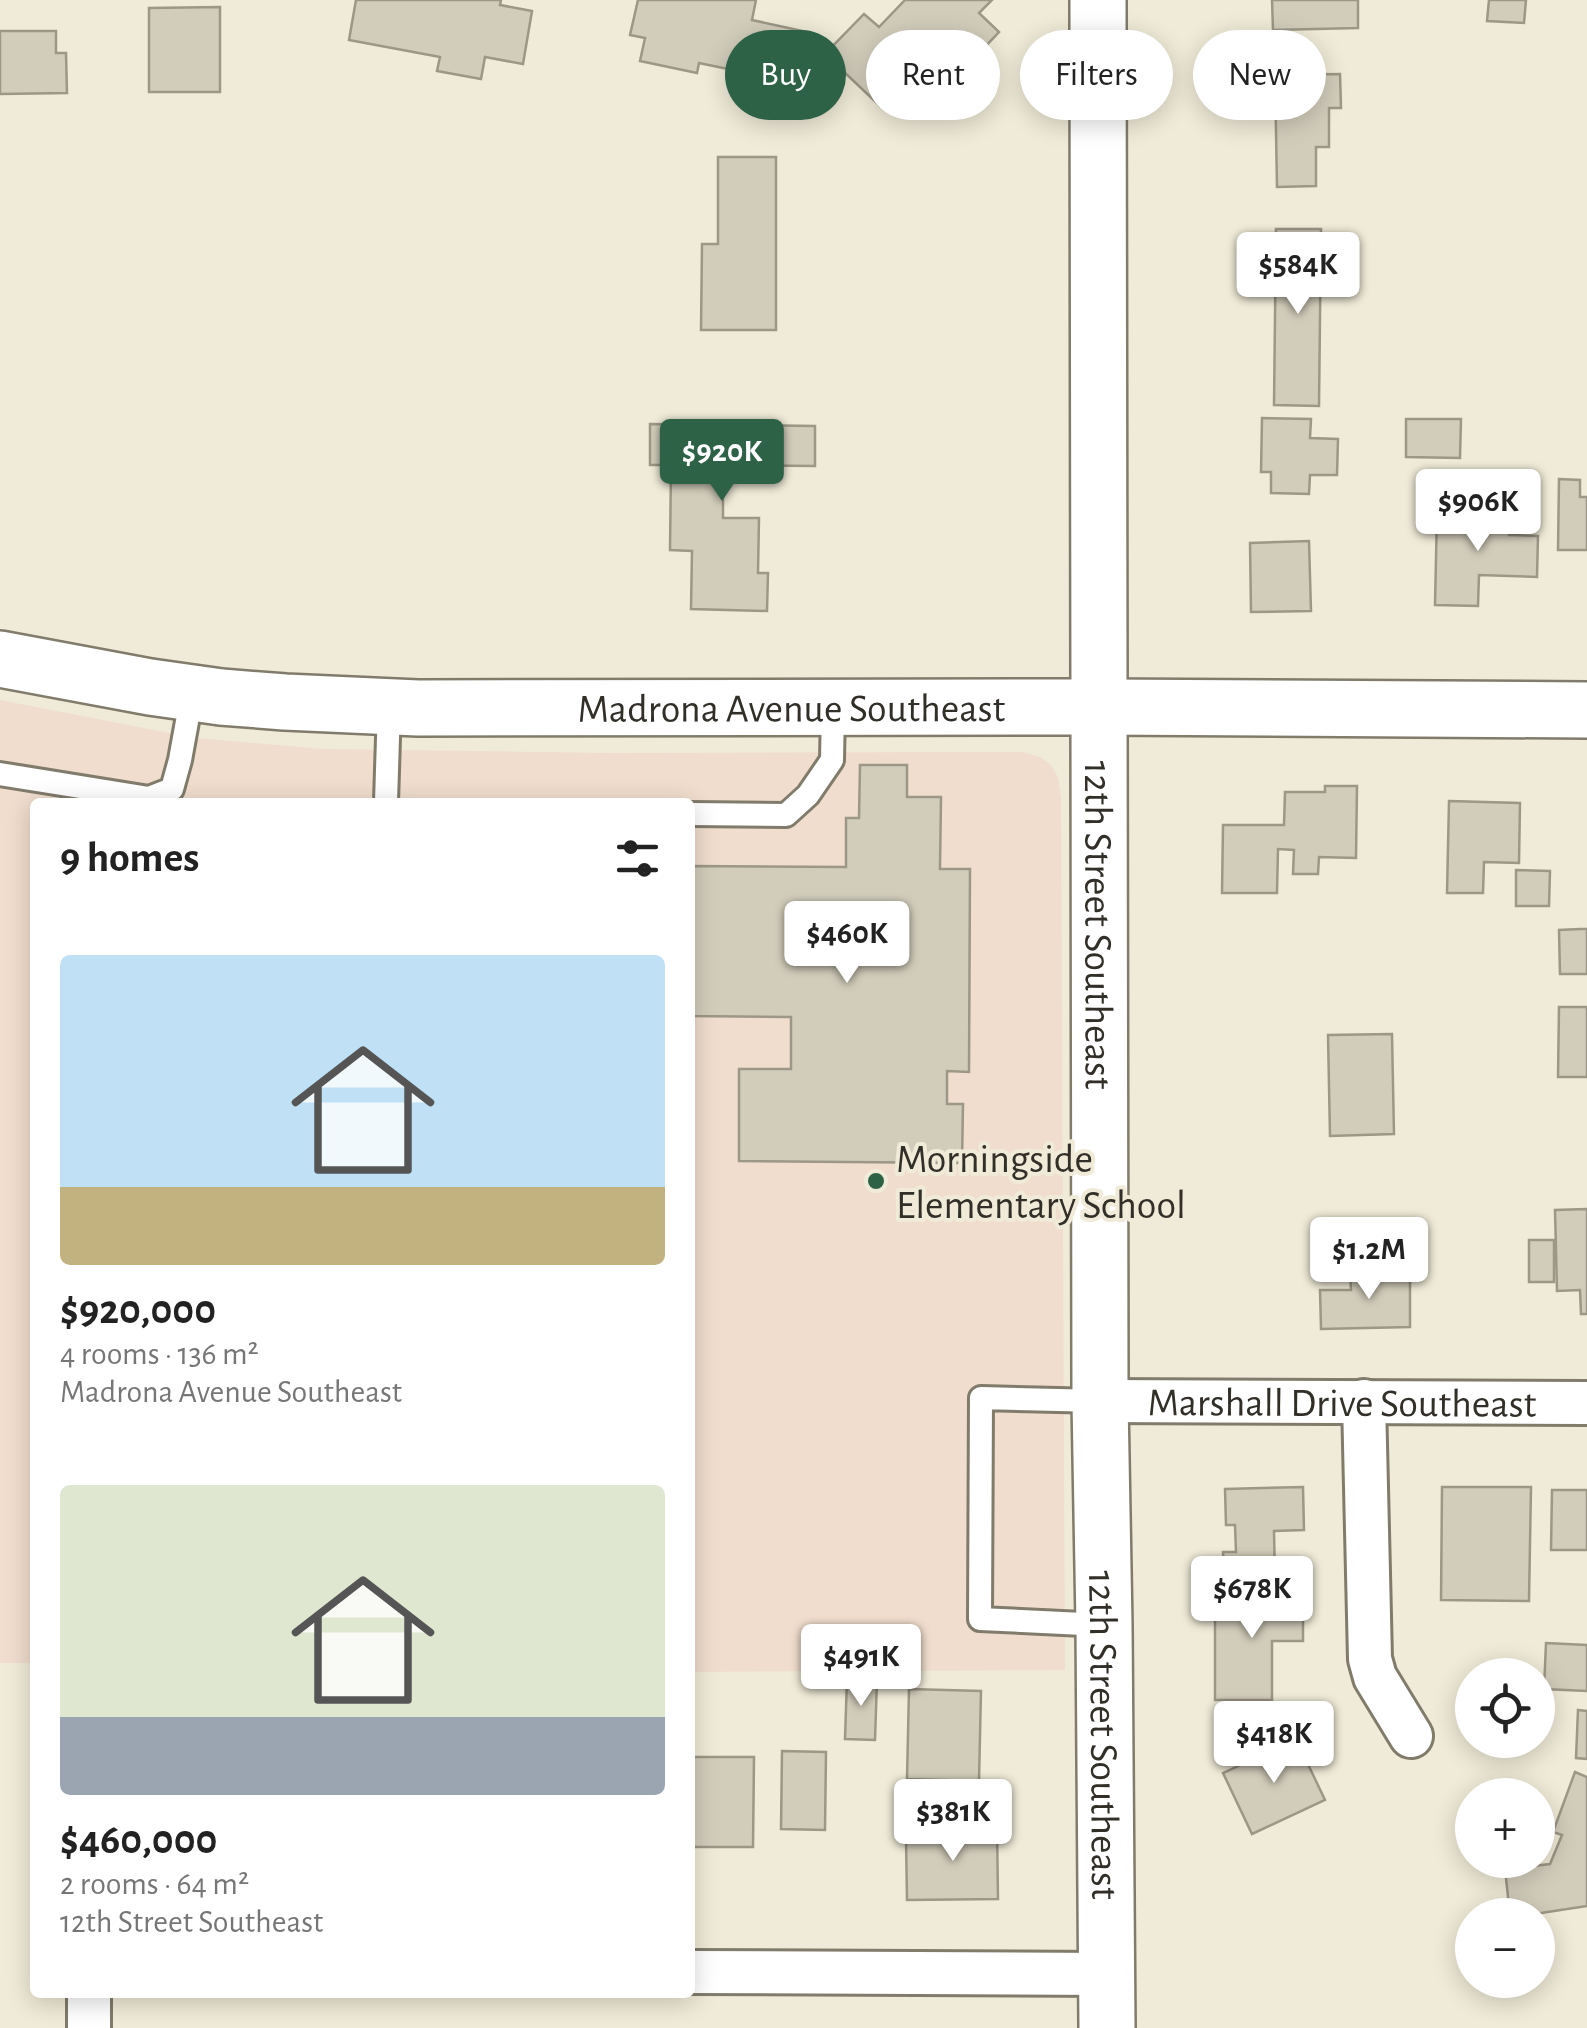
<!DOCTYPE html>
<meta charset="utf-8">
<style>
body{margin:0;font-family:"Alegreya Sans",sans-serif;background:#f6f6f6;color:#222;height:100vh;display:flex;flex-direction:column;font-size:38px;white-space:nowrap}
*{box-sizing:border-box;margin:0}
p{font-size:32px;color:#767676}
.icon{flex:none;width:55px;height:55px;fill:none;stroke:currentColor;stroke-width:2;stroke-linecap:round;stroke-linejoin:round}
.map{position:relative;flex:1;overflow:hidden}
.details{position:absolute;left:30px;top:798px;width:665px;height:1200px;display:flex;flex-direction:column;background:#fff;border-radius:10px;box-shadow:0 5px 25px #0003}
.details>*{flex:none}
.banner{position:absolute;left:725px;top:30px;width:710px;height:90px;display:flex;gap:20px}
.fabs{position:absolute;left:1455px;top:1658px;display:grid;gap:20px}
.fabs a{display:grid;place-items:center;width:100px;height:100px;border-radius:50%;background:#fff;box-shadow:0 5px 25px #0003;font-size:50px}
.price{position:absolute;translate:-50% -85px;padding:0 22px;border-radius:10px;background:#fff;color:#222;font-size:32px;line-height:65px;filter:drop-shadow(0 2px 5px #0008)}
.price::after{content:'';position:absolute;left:50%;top:60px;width:30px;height:22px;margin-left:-15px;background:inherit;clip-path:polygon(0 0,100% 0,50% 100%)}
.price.on{background:#2e6247;color:#fff}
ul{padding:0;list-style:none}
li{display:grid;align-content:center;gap:20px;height:530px;padding:0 30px}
li span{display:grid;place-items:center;height:310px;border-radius:10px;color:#555}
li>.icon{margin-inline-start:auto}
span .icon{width:180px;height:180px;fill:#fffc;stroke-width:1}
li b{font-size:42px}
h2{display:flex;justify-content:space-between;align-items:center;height:120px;padding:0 30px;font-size:42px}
.pill{padding:0 35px;border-radius:45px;background:#fff;box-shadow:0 5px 25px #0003;font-size:35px;line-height:90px}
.pill.on{background:#2e6247;color:#fff}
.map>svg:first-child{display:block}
</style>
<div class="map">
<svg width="1587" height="2028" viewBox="0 0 1587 2028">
<rect width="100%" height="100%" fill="#f0ebd8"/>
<!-- education -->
<polygon fill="#f0ddcd" points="0,700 195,738 323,749 613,753 996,752 1023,752 1040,757 1050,764 1058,777 1061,798 1065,1670 690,1672 690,802 35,802 35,1663 0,1663"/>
<!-- building -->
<g fill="#d2cdbb" stroke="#9c9786" stroke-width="2.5">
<polygon points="356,0 501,0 500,5 532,11 523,64 485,57 481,79 437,71 440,57 349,40"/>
<polygon points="638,0 756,0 752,20 807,32 796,83 699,63 697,73 640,61 645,38 630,35"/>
<polygon points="905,0 992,0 979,13 999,32 946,88 921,64 880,106 825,54 864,14 879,27"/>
<polygon points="1272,0 1358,0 1358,28 1273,30"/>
<polygon points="1489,0 1526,0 1524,23 1487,21"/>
<polygon points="220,7 220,92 149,92 149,8"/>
<polygon points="0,31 56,31 56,53 66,53 67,93 0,94"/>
<polygon points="1340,74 1341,108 1329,108 1329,147 1316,147 1316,186 1277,187 1275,75"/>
<polygon points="718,157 776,157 776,330 701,330 702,244 718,244"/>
<polygon points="1276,229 1321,229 1319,406 1274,405"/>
<polygon points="1262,418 1311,419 1310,438 1338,439 1337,475 1310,475 1309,494 1271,493 1271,472 1261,472"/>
<polygon points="1406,419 1461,419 1460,458 1406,457"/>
<polygon points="650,424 815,426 815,466 723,465 723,518 759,518 758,573 768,573 767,611 691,609 692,551 670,550 671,465 650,465"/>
<polygon points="1559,479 1580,480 1580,497 1587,497 1587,550 1558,550"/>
<polygon points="1437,511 1510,512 1509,535 1538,536 1537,577 1479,575 1478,606 1435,605"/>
<polygon points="1309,541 1311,611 1251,612 1250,543"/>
<polygon points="860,765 907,765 907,797 941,797 940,869 970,869 969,1072 947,1071 947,1104 963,1104 962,1163 739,1161 739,1069 791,1069 791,1017 690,1016 690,866 846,867 846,818 859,818"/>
<polygon points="1325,786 1357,786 1356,858 1319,857 1318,874 1293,874 1294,850 1278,849 1277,893 1222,893 1223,825 1284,825 1285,792 1325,792"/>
<polygon points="1449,801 1520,803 1519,863 1484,862 1483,893 1447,893"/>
<polygon points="1516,870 1550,871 1549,906 1516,906"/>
<polygon points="1580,929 1587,929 1587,974 1560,974 1559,930"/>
<polygon points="1559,1007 1587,1007 1587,1077 1558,1077"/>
<polygon points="1392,1034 1394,1134 1330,1136 1328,1035"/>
<polygon points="1587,1209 1587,1314 1581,1314 1580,1290 1557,1291 1555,1210"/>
<rect x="1529" y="1240" width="25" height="42"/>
<polygon points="1410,1271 1410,1327 1321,1329 1320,1290 1351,1290 1350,1272"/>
<polygon points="1303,1487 1304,1530 1274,1531 1275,1580 1224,1582 1223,1552 1236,1552 1235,1525 1226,1525 1225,1489"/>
<polygon points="1442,1487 1531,1487 1529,1601 1441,1600"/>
<polygon points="1552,1490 1587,1490 1587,1550 1551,1550"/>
<polygon points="1215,1594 1303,1594 1303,1641 1272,1641 1272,1700 1215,1700"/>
<polygon points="1546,1643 1587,1645 1587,1691 1544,1689"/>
<polygon points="847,1678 877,1679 875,1740 845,1739"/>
<polygon points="909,1689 981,1691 979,1781 907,1779"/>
<polygon points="1578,1710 1587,1711 1587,1759 1576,1758"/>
<polygon points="1296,1739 1325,1800 1252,1834 1223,1773"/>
<polygon points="782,1751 826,1752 825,1830 781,1829"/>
<polygon points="690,1757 754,1757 753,1847 690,1847"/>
<polygon points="1575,1772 1587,1777 1587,1906 1528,1915 1510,1915 1505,1869 1550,1864 1562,1835 1553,1832"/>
<polygon points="925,1827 997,1827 998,1899 907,1900 906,1839 925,1838"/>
</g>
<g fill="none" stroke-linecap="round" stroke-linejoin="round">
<defs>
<g id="service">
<polyline points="0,774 149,798 172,789 180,760 192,694"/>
<polyline points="386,802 389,706"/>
<polyline points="690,814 786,815 808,795 832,760 833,707"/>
<polyline points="1100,1401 981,1398 980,1619 1104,1625"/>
</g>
<g id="minor">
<path id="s1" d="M1100,1401L1587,1403"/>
<polyline points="1364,1401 1370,1659 1375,1677 1411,1736"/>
<polyline points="690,1972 1107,1974"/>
<polyline points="89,1992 89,2028"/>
</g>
<g id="secondary">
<path id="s2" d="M1098,0L1100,1401L1104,1625L1107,2028"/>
<path id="s3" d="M0,659L150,687L221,697L285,702L418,708L1099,707L1587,710"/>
</g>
</defs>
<!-- service casing -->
<use href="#service" stroke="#807b6b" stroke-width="28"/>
<!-- minor casing -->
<use href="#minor" stroke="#807b6b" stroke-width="48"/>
<!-- secondary casing -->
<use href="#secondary" stroke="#807b6b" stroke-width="60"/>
<!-- service -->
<use href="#service" stroke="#fff" stroke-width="22"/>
<!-- minor -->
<use href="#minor" stroke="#fff" stroke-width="42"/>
<!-- secondary -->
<use href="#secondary" stroke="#fff" stroke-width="55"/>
</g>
<!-- markers -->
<circle fill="#2e6247" stroke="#f0ebd8" stroke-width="4" cx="876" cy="1181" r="10"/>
<g text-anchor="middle" stroke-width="8" stroke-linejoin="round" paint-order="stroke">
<!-- street labels -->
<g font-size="40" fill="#312f28" stroke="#f0ebd8">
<text dy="14" stroke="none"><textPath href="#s3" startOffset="795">Madrona Avenue Southeast</textPath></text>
<text dy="14" stroke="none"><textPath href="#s2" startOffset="925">12th Street Southeast</textPath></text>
<text dy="14" stroke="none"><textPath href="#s1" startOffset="242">Marshall Drive Southeast</textPath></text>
<text dy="14" stroke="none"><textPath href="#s2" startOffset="1735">12th Street Southeast</textPath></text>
</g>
<!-- poi labels -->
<g font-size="40" fill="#312f28" stroke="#f0ebd8" text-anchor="start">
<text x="896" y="1172">Morningside<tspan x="896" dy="46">Elementary School</tspan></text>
</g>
</g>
</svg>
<div class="fabs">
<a><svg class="icon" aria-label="locate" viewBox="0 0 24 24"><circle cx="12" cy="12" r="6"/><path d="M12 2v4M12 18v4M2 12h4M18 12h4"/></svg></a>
<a>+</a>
<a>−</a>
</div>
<b class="price" style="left:1298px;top:317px">$584K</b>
<b class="price on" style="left:722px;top:504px">$920K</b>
<b class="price" style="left:1478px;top:554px">$906K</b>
<b class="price" style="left:847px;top:986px">$460K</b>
<b class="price" style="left:1369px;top:1302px">$1.2M</b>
<b class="price" style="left:1252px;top:1641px">$678K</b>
<b class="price" style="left:861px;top:1709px">$491K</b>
<b class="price" style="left:1274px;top:1786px">$418K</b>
<b class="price" style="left:953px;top:1864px">$381K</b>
<div class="banner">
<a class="pill on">Buy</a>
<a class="pill">Rent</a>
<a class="pill">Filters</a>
<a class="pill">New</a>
</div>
<section class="details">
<h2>9 homes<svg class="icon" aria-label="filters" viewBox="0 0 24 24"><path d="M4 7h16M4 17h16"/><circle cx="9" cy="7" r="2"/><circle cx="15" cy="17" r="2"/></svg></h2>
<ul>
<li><span style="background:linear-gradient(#bfe0f5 75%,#c2b280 0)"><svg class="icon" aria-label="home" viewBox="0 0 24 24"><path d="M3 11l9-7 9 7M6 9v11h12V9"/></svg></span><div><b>$920,000</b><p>4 rooms · 136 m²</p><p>Madrona Avenue Southeast</p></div></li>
<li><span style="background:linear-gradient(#dfe7d0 75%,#9aa5b1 0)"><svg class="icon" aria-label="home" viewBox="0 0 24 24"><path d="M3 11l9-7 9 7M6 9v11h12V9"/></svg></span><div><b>$460,000</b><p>2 rooms · 64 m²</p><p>12th Street Southeast</p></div></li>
</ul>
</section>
</div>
